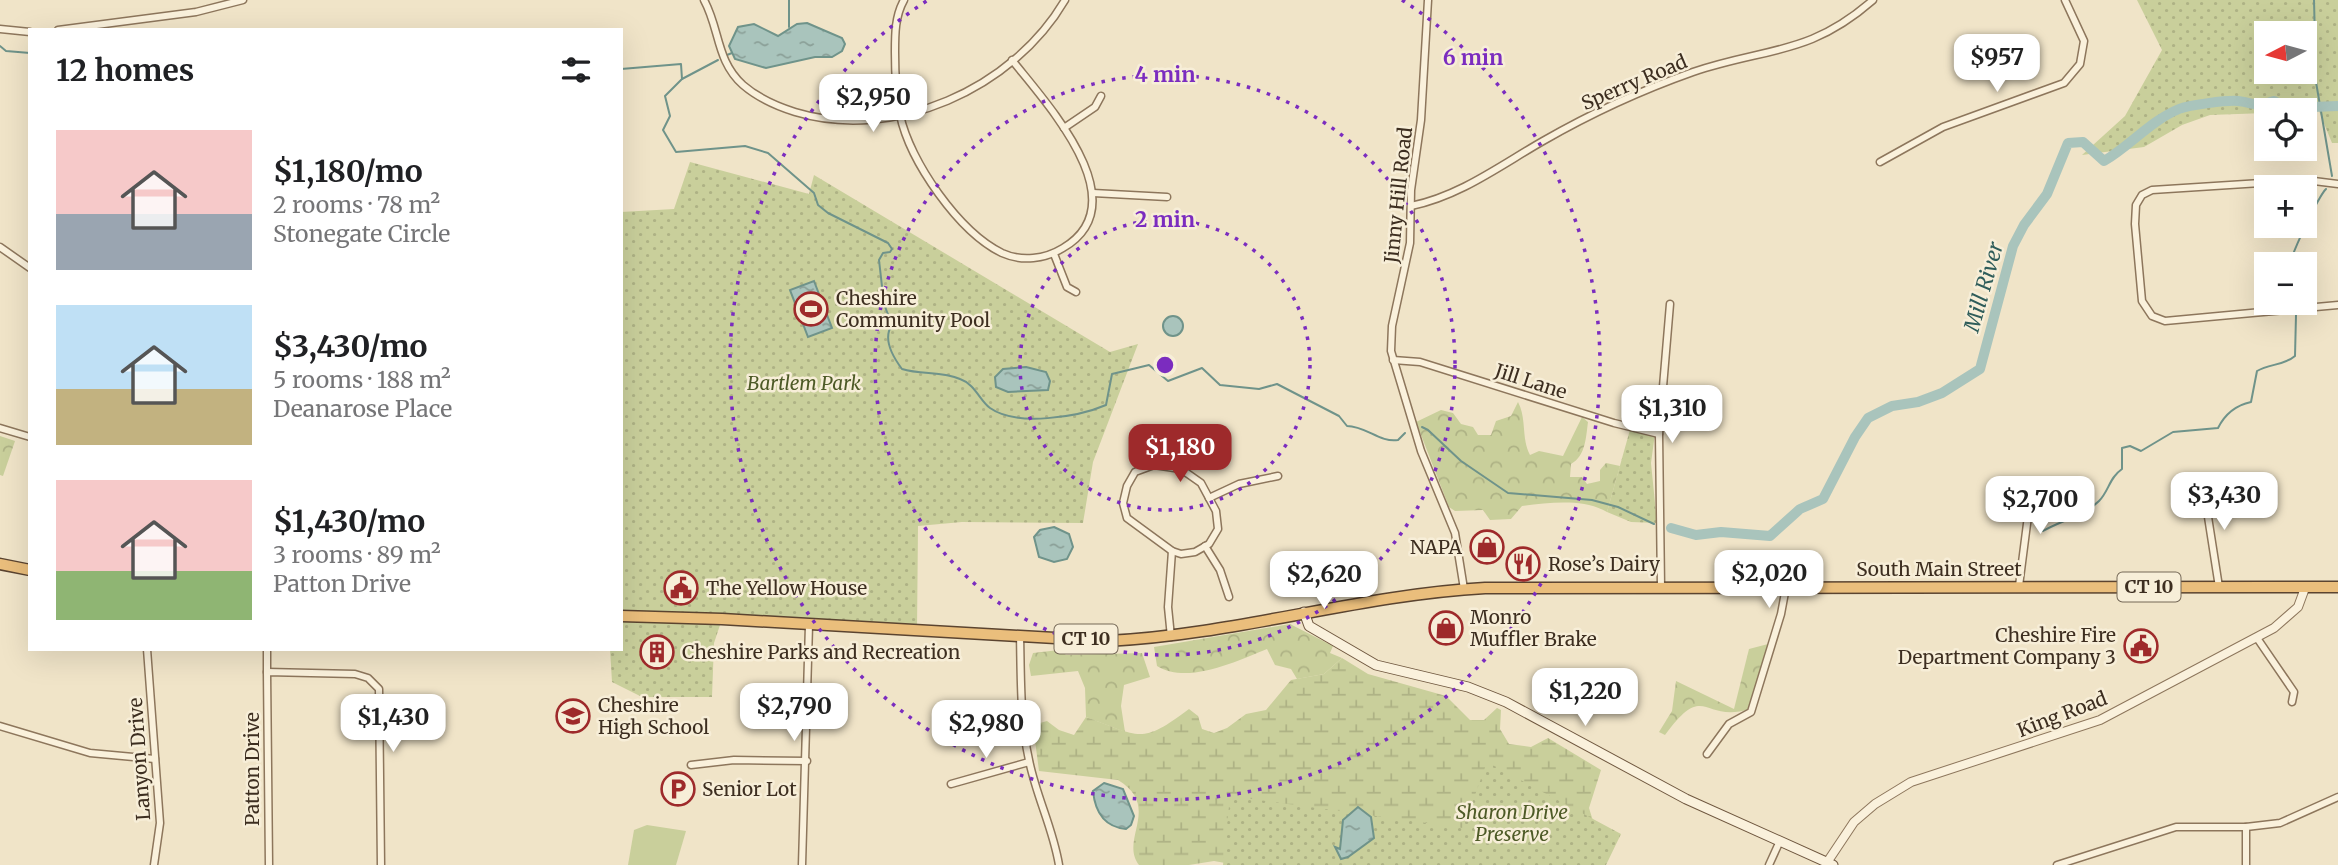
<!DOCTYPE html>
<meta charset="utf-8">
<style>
body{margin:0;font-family:Merriweather,serif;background:#f6f6f6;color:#202124;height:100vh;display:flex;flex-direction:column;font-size:26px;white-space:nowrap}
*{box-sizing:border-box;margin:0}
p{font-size:23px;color:#757577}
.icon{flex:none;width:38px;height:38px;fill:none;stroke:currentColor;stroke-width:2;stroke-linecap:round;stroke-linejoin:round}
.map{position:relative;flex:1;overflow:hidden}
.side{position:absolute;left:28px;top:28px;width:595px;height:623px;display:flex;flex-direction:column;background:#fff;border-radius:0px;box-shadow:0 7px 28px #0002}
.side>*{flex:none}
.needle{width:46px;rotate:264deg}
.controls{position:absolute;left:2254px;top:21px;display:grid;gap:14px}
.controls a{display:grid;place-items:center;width:63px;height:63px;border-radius:0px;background:#fff;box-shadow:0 7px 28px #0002;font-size:35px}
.price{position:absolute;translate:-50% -60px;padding:0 16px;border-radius:14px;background:#fff;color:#222;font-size:23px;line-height:46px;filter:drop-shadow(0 2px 4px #0008)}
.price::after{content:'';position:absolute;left:50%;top:42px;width:21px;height:16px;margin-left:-10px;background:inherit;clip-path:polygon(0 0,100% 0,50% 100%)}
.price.selected{background:#9e2a2b;color:#fff}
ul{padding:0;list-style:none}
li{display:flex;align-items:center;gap:21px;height:175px;padding:0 28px}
li span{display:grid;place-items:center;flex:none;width:196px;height:140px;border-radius:0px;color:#555}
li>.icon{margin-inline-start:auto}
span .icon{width:84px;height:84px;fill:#fffc;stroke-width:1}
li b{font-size:30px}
h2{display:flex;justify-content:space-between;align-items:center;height:84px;padding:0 28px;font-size:30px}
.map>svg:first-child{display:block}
</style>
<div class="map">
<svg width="2338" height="865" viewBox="0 0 2338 865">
<defs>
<pattern id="forest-crowns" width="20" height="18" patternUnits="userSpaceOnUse" patternTransform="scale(1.75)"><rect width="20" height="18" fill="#c9cf9b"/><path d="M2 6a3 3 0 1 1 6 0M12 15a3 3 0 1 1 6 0" fill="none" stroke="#aeb285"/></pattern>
<pattern id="wetland-marsh" width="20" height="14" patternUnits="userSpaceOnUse" patternTransform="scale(1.75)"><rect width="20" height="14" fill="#c9cf9b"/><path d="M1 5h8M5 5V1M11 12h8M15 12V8" fill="none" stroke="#aeb285"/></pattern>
<pattern id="park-dots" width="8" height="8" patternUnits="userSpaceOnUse" patternTransform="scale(1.75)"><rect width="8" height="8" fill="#c9cf9b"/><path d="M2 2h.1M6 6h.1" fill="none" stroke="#aeb285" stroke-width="1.8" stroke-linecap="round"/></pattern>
<pattern id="water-ripples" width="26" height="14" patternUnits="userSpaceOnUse" patternTransform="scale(1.75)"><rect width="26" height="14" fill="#a9c4bc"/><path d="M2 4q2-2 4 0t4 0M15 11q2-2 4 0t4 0" fill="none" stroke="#8ba098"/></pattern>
</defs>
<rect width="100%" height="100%" fill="#f0e4c8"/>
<!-- grass -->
<polygon fill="#c9cf9b" points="647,825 686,831 676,865 628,865 634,830"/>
<!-- forest -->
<g fill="url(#forest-crowns)">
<path d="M1518,402C1527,419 1521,438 1530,455L1539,451L1563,456L1582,417L1588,422C1586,436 1586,456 1571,464L1570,477H1582L1587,484L1600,481V470L1606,463L1620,466L1607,512C1582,498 1549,503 1522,506L1511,519L1490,520L1483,510L1455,511L1449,507L1416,422L1441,410L1453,413L1461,424L1473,427L1478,435H1491L1496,421L1511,416Z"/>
<polygon points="0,436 15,441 3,476 0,475"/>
<path d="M1290,624L1333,646L1330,653L1342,658L1324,674L1297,679L1291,669L1275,665L1267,649C1237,661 1188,685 1157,666L1154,647Z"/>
<path d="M1768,644L1750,709C1702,724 1706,679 1665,735L1659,732L1672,711L1676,681L1734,709L1749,649Z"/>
<polygon points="1059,650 1066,655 1142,653 1150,677 1124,685 1121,706 1125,732 1086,717 1085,688 1078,671 1031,676 1029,665 1033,653"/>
</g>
<!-- wetland -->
<path fill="url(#wetland-marsh)" d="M1342,658L1368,674L1446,696L1470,720H1484L1497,708L1501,710L1500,729L1509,744L1531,747L1548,738L1601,770L1589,808L1598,837L1236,865L1214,861L1189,865H1139C1119,839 1162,807 1118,780L1039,771L1033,725L1047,721L1059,730L1074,735L1086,717C1140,736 1140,746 1189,709L1198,716L1202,729L1214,733L1227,728L1246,714L1266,710L1291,680L1324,674Z"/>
<!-- park -->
<g fill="url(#park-dots)" fill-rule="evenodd">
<path d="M2137,0H2338V143H2332L2319,111L2266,110V113L2210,115L2182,125L2144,147L2082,155L2125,116L2162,50ZM2266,33H2305V72H2266Z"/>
<polygon points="690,162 809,194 814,175 1110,352 1138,344 1093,462 1083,523 962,522 918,526 917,631 722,619 714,643 712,697 642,697 612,682 610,649 621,649 621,212 674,209"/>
<polygon points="1633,419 1656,426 1651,463 1657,523 1631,522 1607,512"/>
<polygon points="1487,762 1621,834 1606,865 1223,865 1230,796 1463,828"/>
</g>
<!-- water -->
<g fill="url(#water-ripples)" stroke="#6f938a" stroke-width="2">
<polygon points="807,23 842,38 845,44 842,51 832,57 815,57 766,68 735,59 729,46 738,27 754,24 778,36 797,24"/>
<polygon points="814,281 832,328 808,337 790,290"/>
<circle cx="1173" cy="326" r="10"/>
<polygon points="1026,367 1046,372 1050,381 1048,390 1008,392 996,387 995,377 1003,369"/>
<polygon points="1054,527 1069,534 1073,547 1067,559 1054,562 1039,557 1034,537 1040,530"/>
<path d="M1104,783L1123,789L1134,816L1131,825L1126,829C1104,827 1095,811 1093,791Z"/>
<polygon points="1358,807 1371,817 1374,838 1348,857 1341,859 1335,847 1340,849 1343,820"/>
</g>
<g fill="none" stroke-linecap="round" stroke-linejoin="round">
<!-- stream -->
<g stroke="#6f938a" stroke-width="2">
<polyline points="2314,0 2316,82 2332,176"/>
<polyline points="789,27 789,0"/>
<polyline points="0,46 6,51 30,53"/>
<polyline points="727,55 732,53"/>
<path d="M621,69L681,64L682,79L665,96L670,116L663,130L676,152L745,146L768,153L814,193L818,205L828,213L888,243L892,249L890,252L883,253L879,260L884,304L892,325C882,339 893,357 902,369C921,375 942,371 960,379C975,384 980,401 990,408C1017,427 1078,417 1106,405L1112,374L1149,365L1168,381L1202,368L1220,385L1259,389L1277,384L1339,416L1347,426C1366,426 1380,443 1398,440L1405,433"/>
<polyline points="682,79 718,60"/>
<path d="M2290,264C2292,253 2318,197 2326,189"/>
<polyline points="1422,427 1428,430 1461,461 1508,493 1592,500 1618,507 1654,524"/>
<path d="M2043,531C2060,521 2085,515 2099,501C2109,491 2109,478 2122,469V448L2130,446L2141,451L2173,432L2218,428C2225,414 2237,405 2251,402L2257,371C2269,364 2285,365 2295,356L2296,315"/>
</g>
<!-- river -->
<path stroke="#a9c4bc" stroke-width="10" d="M1671,528L1696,535L1721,532L1770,536L1800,509L1823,499L1855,437L1868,418L1892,406L1918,402L1942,393L1980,369L2013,246L2024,225L2047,194L2068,143L2083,142L2104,161C2130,146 2150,121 2179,109C2189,105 2227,100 2238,101C2256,103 2255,108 2274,101L2287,108L2338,106"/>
<defs>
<g id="minor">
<path d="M704,0C720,29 716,61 743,85C758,98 776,106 795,112C894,142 1013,89 1065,0"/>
<path d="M904,0C895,16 895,34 895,52C895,72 896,95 900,115C910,162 959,232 1002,253C1022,262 1045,259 1063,248C1140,203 1045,102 1012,60"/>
<polyline points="1428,0 1421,120 1411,190 1410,243 1392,326 1391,351 1421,451 1455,533 1464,589"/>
<polyline points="0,29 30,32"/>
<polyline points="58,30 196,12 243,0"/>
<polyline points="1064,128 1095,107 1101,96"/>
<polyline points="1880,162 1943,127 2064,83 2080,64 2084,41 2065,0"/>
<polyline points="2338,184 2306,180 2152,190 2142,195 2136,205 2135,224 2142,301 2152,316 2165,321 2338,305"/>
<polyline points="1093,193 1167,197"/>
<path d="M1411,206C1460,196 1501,165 1543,141C1590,114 1642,90 1693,72C1767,47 1809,56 1873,0"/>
<polyline points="0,247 30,268"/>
<polyline points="1054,254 1067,287 1076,292"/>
<polyline points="1393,360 1420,362 1614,423 1659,434"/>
<polyline points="0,428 30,437"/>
<polygon points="1154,465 1181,469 1201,483 1216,511 1218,529 1209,544 1195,552 1181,554 1172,551 1127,518 1123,503 1127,486 1135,472"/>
<polyline points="2197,492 2206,504 2219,587"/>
<polyline points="1209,498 1239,484 1278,476"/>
<polyline points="1205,546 1220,570 1229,597"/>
<polyline points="2019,586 2032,485"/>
<polyline points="1661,587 1659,434 1670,304"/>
<path d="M1020,635C1021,677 1020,720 1029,760C1036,796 1053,828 1059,865"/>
<polyline points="1171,637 1168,607 1172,551"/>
<polyline points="2257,638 2294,692 2292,702"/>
<polyline points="147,649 160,823 154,865"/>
<polyline points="267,672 267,649"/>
<polyline points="0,726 90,753 155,759"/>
<polyline points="1707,754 1729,724 1751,712 1781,614 1786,587"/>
<polyline points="691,765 734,760 807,761"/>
<polyline points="951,784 1029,762"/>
<polyline points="269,865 267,672 355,674 368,678 379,689 381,865"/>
<polyline points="802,865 809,625"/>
<polyline points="1769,865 1779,843"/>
<polyline points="2057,865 2176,827 2246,827 2280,823 2338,797"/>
<polyline points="2246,865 2246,827"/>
</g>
<polyline id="tertiary" points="1828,861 1854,822 1875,804 1911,782 2100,720 2274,628 2298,607 2305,588"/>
<polyline id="secondary" points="1304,612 1309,626 1376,665 1468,687 1506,702 1686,799 1833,865"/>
<g id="trunk">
<polyline points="0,564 30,570"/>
<path d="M621,616L722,619L1107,641C1235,635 1358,595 1485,588L2338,587"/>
</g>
</defs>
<!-- minor casing -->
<use href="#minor" stroke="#8d765c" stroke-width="9"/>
<!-- tertiary casing -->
<use href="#tertiary" stroke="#8d765c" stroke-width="10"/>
<!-- secondary casing -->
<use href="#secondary" stroke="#6f573f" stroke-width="11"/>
<!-- trunk casing -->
<use href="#trunk" stroke="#5b4430" stroke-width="13"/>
<!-- minor -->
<use href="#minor" stroke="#faf1dc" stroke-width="6"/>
<!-- tertiary -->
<use href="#tertiary" stroke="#faf1dc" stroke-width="8"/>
<!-- secondary -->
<use href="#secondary" stroke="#faf1dc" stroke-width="9"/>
<!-- trunk -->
<use href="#trunk" stroke="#eabe7c" stroke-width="10"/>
</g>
<!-- distance rings -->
<g fill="none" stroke="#7b2cbf" stroke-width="3.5" stroke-dasharray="3.5 7">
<circle cx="1165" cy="365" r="145"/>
<circle cx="1165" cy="365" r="290"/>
<path d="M1402 0A435 435 0 1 1 928 0"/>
</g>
<!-- icons -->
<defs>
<symbol id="stadium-ring" viewBox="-11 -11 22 22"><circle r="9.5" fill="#f7eed8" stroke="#9e2a2b" stroke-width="1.5"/><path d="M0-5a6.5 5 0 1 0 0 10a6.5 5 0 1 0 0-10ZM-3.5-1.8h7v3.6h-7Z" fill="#9e2a2b"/></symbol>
<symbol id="shop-ring" viewBox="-11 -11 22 22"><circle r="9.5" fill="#f7eed8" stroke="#9e2a2b" stroke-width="1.5"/><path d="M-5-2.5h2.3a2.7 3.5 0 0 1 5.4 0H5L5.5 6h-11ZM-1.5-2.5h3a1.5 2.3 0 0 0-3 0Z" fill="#9e2a2b"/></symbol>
<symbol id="restaurant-ring" viewBox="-11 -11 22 22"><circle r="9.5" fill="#f7eed8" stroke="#9e2a2b" stroke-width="1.5"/><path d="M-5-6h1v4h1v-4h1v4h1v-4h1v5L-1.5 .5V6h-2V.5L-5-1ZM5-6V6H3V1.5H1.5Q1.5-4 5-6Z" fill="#9e2a2b"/></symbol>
<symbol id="civic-ring" viewBox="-11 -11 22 22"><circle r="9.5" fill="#f7eed8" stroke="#9e2a2b" stroke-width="1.5"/><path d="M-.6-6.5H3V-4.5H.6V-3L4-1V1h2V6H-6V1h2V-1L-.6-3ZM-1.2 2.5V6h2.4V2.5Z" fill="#9e2a2b"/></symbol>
<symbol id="building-ring" viewBox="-11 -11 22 22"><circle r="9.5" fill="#f7eed8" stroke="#9e2a2b" stroke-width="1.5"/><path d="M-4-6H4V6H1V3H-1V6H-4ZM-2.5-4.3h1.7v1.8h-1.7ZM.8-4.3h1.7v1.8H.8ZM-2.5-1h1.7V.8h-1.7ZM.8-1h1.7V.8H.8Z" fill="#9e2a2b"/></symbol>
<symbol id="school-ring" viewBox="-11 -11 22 22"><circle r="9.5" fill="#f7eed8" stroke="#9e2a2b" stroke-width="1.5"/><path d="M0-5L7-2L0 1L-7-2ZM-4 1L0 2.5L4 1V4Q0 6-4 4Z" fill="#9e2a2b"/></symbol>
<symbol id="parking-ring" viewBox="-11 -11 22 22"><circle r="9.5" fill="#f7eed8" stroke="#9e2a2b" stroke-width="1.5"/><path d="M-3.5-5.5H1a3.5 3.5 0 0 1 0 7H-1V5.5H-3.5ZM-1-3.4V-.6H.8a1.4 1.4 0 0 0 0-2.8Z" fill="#9e2a2b"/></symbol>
</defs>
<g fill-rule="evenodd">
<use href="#stadium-ring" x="792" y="290" width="38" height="38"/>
<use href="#shop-ring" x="1468" y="528" width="38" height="38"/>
<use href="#restaurant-ring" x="1504" y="545" width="38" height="38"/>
<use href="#civic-ring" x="662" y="569" width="38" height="38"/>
<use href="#shop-ring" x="1427" y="609" width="38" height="38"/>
<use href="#civic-ring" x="2122" y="627" width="38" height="38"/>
<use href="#building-ring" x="638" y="633" width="38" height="38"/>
<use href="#school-ring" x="554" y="697" width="38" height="38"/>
<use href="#parking-ring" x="659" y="770" width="38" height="38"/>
</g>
<g text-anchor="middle" stroke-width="5" stroke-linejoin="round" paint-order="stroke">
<!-- shield labels -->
<g fill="#f7eed8" stroke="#756857" stroke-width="2">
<rect x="2117.5" y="572.5" width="63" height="29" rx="5"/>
<rect x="1054.5" y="624.5" width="63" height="29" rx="5"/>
</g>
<g font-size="18" font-weight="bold" fill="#3d2e20">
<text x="2149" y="593">CT 10</text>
<text x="1086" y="645">CT 10</text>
</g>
<!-- street labels -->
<g font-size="19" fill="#3d2e20" stroke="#f7eed8">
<text transform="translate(1634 82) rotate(-23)" y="7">Sperry Road</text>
<text transform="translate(1398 195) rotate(-84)" y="7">Jinny Hill Road</text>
<text transform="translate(1531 381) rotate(18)" y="7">Jill Lane</text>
<text x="1939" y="576">South Main Street</text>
<text transform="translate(2062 714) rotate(-21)" y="7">King Road</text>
<text transform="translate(139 759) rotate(-94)" y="7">Lanyon Drive</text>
<text transform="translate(252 769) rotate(-90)" y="7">Patton Drive</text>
</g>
<!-- poi labels -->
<g font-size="19" fill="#3d2e20" stroke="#f7eed8" text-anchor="start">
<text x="836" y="305">Cheshire<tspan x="836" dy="22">Community Pool</tspan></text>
<text x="1462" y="554" text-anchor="end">NAPA</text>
<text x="1548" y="571">Rose’s Dairy</text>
<text x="706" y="595">The Yellow House</text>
<text x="1470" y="624">Monro<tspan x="1470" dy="22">Muffler Brake</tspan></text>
<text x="2116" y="642" text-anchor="end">Cheshire Fire<tspan x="2116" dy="22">Department Company 3</tspan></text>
<text x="682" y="659">Cheshire Parks and Recreation</text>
<text x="598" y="712">Cheshire<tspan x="598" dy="22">High School</tspan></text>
<text x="702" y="796">Senior Lot</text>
</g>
<!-- park labels -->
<g font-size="19" font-style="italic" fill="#4d5a26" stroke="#f7eed8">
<text x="804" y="390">Bartlem Park</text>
<text x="1512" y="819">Sharon Drive<tspan x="1512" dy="22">Preserve</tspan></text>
</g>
<!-- water labels -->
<g font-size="21" font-style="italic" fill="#2f5d5a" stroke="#f7eed8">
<text transform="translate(1984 287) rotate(-74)" y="7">Mill River</text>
</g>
</g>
<circle cx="1165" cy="365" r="10" fill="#7b2cbf" stroke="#f7eed8" stroke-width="3.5"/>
<g font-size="21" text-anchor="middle" font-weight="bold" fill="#7b2cbf" stroke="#f7eed8" stroke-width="5" stroke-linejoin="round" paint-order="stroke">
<text x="1473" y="65">6 min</text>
<text x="1165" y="82">4 min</text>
<text x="1165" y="227">2 min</text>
</g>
</svg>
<div class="controls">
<a><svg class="needle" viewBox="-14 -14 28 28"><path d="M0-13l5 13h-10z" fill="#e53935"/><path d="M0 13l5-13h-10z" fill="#757577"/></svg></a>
<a><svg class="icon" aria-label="locate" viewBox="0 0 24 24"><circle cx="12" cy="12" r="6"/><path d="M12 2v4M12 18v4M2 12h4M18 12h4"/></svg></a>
<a>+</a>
<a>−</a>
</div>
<b class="price" style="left:1997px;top:94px">$957</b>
<b class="price" style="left:873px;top:134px">$2,950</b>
<b class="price" style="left:1672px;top:445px">$1,310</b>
<b class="price selected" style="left:1180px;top:484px">$1,180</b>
<b class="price" style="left:2224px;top:532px">$3,430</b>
<b class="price" style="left:2040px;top:536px">$2,700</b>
<b class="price" style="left:1769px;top:610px">$2,020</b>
<b class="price" style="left:1324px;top:611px">$2,620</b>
<b class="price" style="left:1585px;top:728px">$1,220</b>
<b class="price" style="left:794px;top:743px">$2,790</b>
<b class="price" style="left:393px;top:754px">$1,430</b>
<b class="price" style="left:986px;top:760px">$2,980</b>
<section class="side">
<h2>12 homes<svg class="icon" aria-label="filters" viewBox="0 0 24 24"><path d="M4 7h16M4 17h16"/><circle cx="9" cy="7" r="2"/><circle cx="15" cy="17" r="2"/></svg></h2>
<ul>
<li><span style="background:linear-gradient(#f6c9c9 60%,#9aa5b1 0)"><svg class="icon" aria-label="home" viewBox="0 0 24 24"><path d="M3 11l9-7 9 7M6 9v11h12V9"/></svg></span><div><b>$1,180/mo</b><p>2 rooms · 78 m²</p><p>Stonegate Circle</p></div></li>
<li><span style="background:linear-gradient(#bfe0f5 60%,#c2b280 0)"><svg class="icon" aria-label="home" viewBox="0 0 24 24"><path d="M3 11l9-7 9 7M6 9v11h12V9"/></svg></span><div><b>$3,430/mo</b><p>5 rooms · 188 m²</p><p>Deanarose Place</p></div></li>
<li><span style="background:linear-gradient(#f6c9c9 65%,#8fb573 0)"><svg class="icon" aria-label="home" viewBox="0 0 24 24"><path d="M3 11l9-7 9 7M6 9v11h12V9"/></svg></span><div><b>$1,430/mo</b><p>3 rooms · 89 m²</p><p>Patton Drive</p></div></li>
</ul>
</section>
</div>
